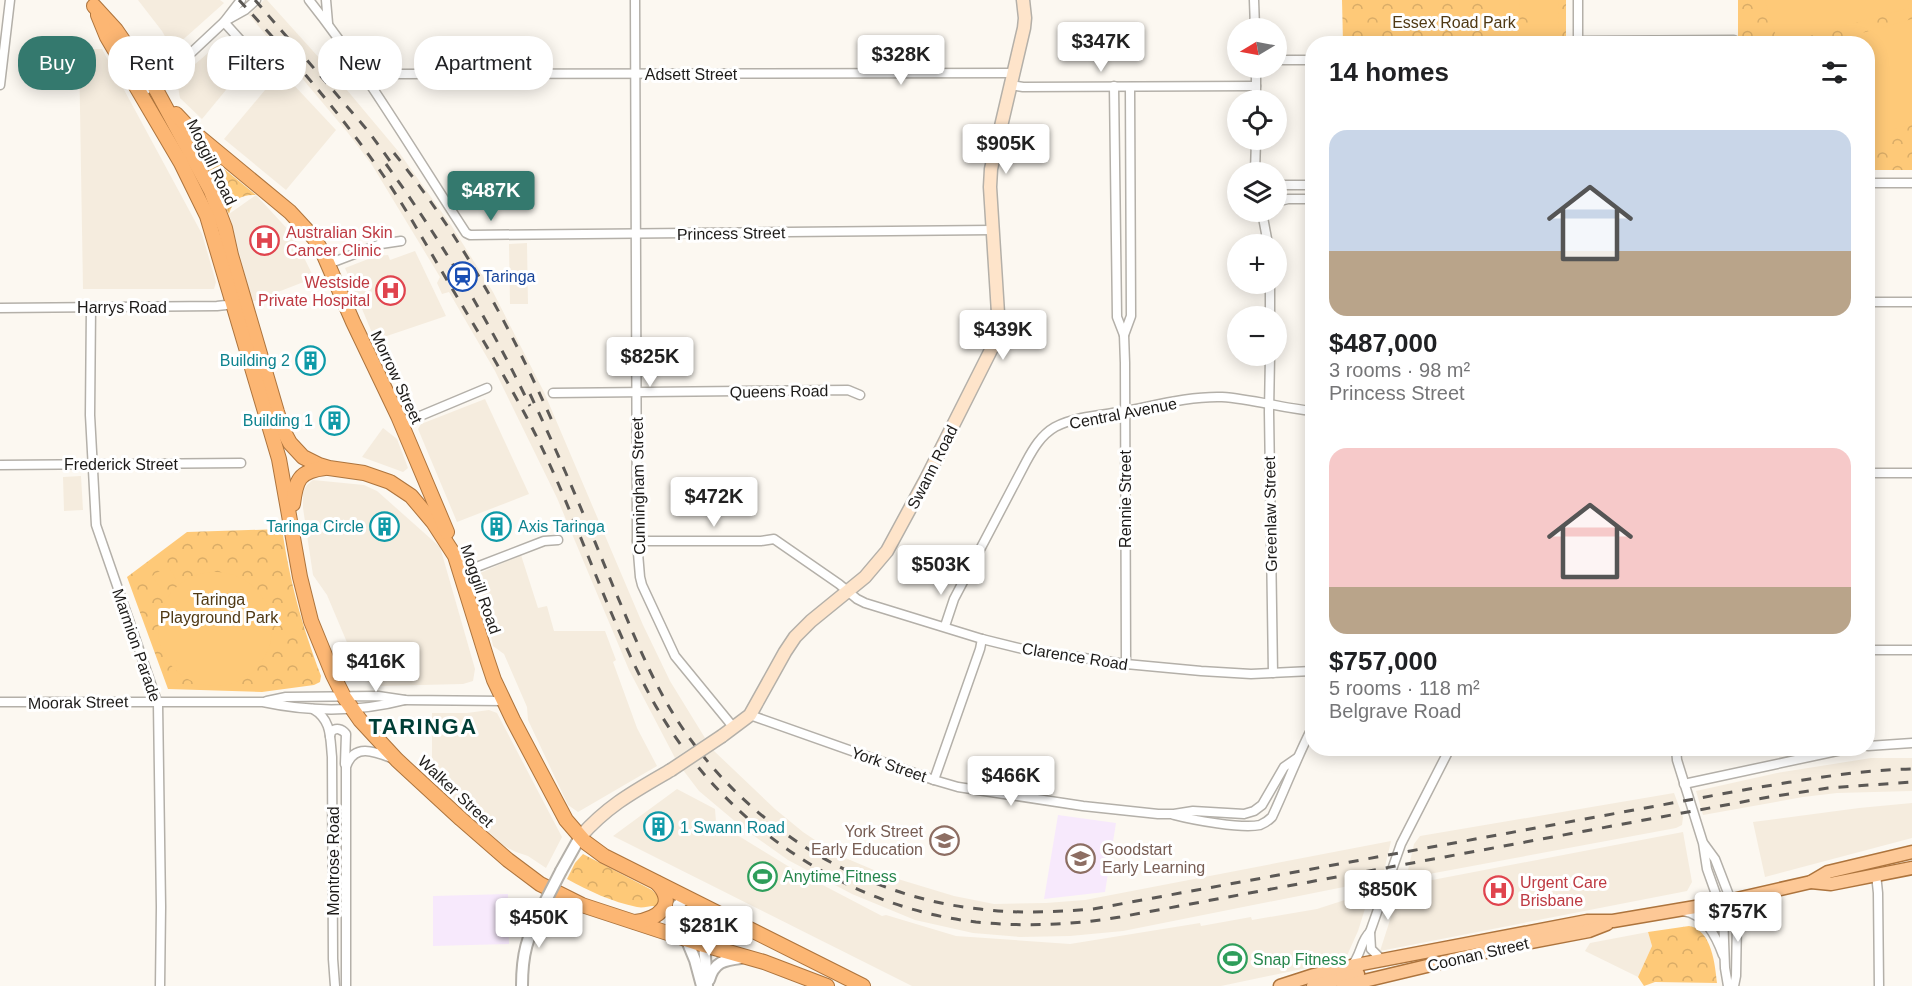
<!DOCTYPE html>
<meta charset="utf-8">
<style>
body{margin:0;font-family:Arial,sans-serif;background:#f6f6f6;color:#202124;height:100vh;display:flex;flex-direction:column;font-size:22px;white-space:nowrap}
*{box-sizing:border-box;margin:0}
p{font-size:20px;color:#757577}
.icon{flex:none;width:33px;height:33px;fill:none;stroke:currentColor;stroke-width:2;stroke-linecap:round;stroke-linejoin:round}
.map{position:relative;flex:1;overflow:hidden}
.side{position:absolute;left:1305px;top:36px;width:570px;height:720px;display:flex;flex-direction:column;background:#fff;border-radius:24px;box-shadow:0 3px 15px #0003}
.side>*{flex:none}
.banner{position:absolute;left:18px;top:36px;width:570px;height:54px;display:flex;gap:12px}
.needle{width:39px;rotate:260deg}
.buttons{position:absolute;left:1227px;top:18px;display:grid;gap:12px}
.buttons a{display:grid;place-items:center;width:60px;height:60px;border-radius:50%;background:#fff;box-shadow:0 3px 15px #0003;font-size:30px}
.price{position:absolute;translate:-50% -51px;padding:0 14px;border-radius:6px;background:#fff;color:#222;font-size:20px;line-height:39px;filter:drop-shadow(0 2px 3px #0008)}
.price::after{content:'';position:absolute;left:50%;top:36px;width:18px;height:14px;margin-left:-9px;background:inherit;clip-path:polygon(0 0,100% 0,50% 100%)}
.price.selected{background:#34796e;color:#fff}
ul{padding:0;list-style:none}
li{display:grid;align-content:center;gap:12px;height:318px;padding:0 24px}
li span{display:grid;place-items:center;height:186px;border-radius:18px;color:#555}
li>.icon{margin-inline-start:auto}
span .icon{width:108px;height:108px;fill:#fffc;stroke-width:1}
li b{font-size:26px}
h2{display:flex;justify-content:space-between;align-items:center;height:72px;padding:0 24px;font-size:26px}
.chip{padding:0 21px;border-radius:24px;background:#fff;box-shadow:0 3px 15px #0003;font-size:21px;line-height:54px}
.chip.selected{background:#34796e;color:#fff}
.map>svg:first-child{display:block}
</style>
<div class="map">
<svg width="1912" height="986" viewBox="0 0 1912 986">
<defs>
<pattern id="park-crowns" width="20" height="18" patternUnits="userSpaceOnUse" patternTransform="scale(1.5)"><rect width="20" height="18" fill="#fec978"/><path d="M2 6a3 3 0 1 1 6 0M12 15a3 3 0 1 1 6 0" fill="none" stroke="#d9ac67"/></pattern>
</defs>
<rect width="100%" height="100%" fill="#fcf8f1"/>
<!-- built -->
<g fill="#f5ecde">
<polygon points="138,0 220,0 224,3 177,45 167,40 162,31"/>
<polygon points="264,0 267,0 331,71 398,151 451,225 493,292 544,392 643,625 670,681 705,738 675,758 629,670 557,498 495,371 449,292 442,294 437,283 440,277 372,165 348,133 249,15"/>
<polygon points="227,37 249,62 202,119 180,98 178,87 181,76"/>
<polygon points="79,49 102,49 202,234 216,282 214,289 83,289"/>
<polygon points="291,82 336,130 286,190 224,139 270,84"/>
<polygon points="256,195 293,235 314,278 252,302 229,214"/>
<polygon points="527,243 528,304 510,304 509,244"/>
<polygon points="415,251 446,316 375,340 345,268 376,256 388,255 390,260"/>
<polygon points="485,399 529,494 457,522 418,429 421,424"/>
<polygon points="383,428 397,439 408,468 403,472 362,457"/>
<polygon points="81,476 83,510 64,511 63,477"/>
<polygon points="313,480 364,485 377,491 440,547 475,669 473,681 463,684 378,686 370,683 362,678 327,595 313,575 303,508 303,492 307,485"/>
<polygon points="521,555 538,608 547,606 554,631 605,631 616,660 613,662 637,728 657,766 578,812 568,805 528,720 527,707 504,654 493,646 478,574"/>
<polygon points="489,710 497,713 562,837 546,868 528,856 516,852 502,845 432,777 432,713 467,713"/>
<polygon points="713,750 775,809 803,832 836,854 888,876 954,896 994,904 1046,903 1085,900 1391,841 1383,875 1379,880 1123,931 1070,936 1020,937 973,933 915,920 852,894 788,860 743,828 699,791 683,770"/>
<polygon points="1871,758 1912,758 1912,791 1837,793 1803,797 1703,815 1696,791 1777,773"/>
<polygon points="677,789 715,809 716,822 796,871 882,916 886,915 956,936 1070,944 1200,923 1201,926 1251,917 1252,920 1317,909 1351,898 1369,896 1358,931 1345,960 1221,986 912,986 613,836"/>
<polygon points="1674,793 1683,817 1682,825 1676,828 1413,877 1408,870 1414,844 1420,836"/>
<polygon points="1912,803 1912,838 1765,877 1753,822 1859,808"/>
<polygon points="1683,832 1692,882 1687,891 1380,951 1401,886"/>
<polygon points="1648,932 1652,946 1638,977 1585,951 1590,943"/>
</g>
<!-- education -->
<g fill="#f7e9fc">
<polygon points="1058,815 1116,823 1105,892 1044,899"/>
<polygon points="508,894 509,944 433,946 433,896"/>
</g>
<!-- park -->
<g fill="url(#park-crowns)">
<polygon points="1342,0 1566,0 1566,43 1343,43"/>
<polygon points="1738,0 1912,0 1912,170 1868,170 1868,44 1738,43"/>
<path d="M188,137L201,150L256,195C241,194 233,200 229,214L187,138Z"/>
<path d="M282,529C290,583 302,625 321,676L320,682L314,685L262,692L168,689L127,577L187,532Z"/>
<path d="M583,854L652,890L658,896L659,907C651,904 645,909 637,907C612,902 589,891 567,879L575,863Z"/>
<path d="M1689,926C1712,930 1715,965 1717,983L1655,982L1644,986L1638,977L1652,946L1648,932Z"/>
</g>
<!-- pitch -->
<g fill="#fec978">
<polygon points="1490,0 1519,0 1520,41 1490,41"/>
<polygon points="1529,0 1558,0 1559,40 1529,40"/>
<polygon points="1765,0 1907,0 1909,8 1784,43 1778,43"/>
<polygon points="1912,19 1912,124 1868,137 1868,44 1826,43"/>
<polygon points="168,566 176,579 161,589 152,576"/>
<circle cx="215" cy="629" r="57"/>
</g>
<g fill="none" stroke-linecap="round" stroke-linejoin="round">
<defs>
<g id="minor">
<path d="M309,0C367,73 415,155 466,233L470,235L993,230"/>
<polyline points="326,0 328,23"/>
<polyline points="635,0 637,541 640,577 642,585 675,656 734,728"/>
<polyline points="1254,0 1255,28"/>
<polyline points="227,20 245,10 256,0"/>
<polyline points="224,22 278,82"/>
<polyline points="1578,41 1734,40"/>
<polyline points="1578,44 1578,0"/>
<polyline points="1276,60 1312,60"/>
<polyline points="0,85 10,0"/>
<polyline points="371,85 382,76 389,74 1014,73"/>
<polyline points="1011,85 1023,87 1256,86"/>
<polyline points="1114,86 1117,317 1124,335 1125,363 1126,664"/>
<polyline points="140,95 192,52 224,22 241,0"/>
<polyline points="1256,100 1256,68"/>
<polyline points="1255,172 1256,140"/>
<polyline points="1868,183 1912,183"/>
<polyline points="1276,185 1312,185"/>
<polyline points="1276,202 1288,199 1312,199"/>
<polyline points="1262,212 1268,244"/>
<polyline points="328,264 381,244 401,241"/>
<polyline points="1868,302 1912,302"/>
<polyline points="91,307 90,415 96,525 158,704 161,907 160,986"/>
<polyline points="0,308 217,306 226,305 235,300"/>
<polyline points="1270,316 1270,284"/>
<polyline points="1124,335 1131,316 1130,87"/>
<polyline points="1270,356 1269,412 1273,673"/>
<polyline points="553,393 848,390 860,395"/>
<polyline points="401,424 487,388"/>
<polyline points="0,465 241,463"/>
<polyline points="1868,473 1912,473"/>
<polyline points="637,541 761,541 774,539 839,584 857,599 865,603 982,639 1027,650 1126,664 1201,671 1251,674 1312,671"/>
<polyline points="461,573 544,541 558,540"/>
<path d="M945,626L954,599L1026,462C1033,449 1041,435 1055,427C1076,416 1103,415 1126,411C1157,405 1191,396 1222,397C1252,399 1282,408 1312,411"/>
<polyline points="1868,650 1912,650"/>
<polyline points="267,701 286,697 378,696 405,700 504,701"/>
<path d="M0,702H263C310,712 359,712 405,700"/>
<path d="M313,709C332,720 330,738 332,757L333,959L335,986"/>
<polyline points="750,715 934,780 958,787 1083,806 1158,814 1174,814 1193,811 1244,814 1254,811 1262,805 1284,767 1297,758"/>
<path d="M330,736L331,732C336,727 342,729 346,734L345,764"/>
<polyline points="1868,746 1912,743"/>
<polyline points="1676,748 1677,760 1703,843 1707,869 1723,914 1725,968 1728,986"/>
<polyline points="934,780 980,649 982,639"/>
<polyline points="1684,784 1851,748"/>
<path d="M1174,815C1193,820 1242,829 1260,825C1265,823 1268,821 1272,817C1286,787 1297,757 1312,728"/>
<polyline points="1704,844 1715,859 1735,911 1737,920 1736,976 1734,986"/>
<polyline points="1876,874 1878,893 1879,986"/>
<path d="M1683,911C1705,914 1716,936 1723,955"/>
<polyline points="1370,932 1371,949 1383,961"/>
<path d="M1351,966C1361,957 1360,941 1370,932L1401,844L1450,748"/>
<path d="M346,986V767C354,742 376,752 394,759"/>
</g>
<g id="tertiary">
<polyline points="561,871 580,837"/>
<polyline points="686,898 678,905 678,919 695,960 702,986"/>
<polyline points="696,903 703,926 707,986"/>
<path d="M709,980C714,962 724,960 741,958"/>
<path d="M522,986C522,953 527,938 542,908"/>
</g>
<g id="secondary">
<polyline points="722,736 750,715 785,652 795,637 811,621 865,577 887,551 926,479 997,338 999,329 990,187 991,169 1024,28 1025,18 1023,0"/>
<path d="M580,837C608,805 635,791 671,770"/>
</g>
<g id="primary">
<polyline points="1811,882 1831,884 1912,868"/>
<polyline points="1280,986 1314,975 1351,966 1587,921 1613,921 1719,903 1811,882 1828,872 1912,852"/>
<polyline points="1313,986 1358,974"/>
<polyline points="1343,986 1515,945 1589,931 1607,924"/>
</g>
<g id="trunk">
<polyline points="94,6 116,30 153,84 211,191 225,228 231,255 277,412 283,430 290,443 303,457 319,465 329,468 364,473 390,482 411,496 433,522 455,556 487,659 494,680 513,720 566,820 585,842 604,856 863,986"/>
<polyline points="98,15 107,37 181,163 207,216 279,459 300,577 311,621 333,675 344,697 360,720 397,760 461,819 508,860 540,884 582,905 704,945 764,962 827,986"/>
<polyline points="176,114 192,131 290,212 314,238 323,253 353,322 398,416 447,532"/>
<path d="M293,504C296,480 299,471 325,468"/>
<path d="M635,922C658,919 678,904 657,883"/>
</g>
</defs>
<!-- minor casing -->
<use href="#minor" stroke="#b4b0a9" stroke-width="11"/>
<!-- tertiary casing -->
<use href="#tertiary" stroke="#b4b0a9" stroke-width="14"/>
<!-- secondary casing -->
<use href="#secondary" stroke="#b4b0a9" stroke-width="15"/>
<!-- primary casing -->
<use href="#primary" stroke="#ad743d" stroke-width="15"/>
<!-- trunk casing -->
<use href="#trunk" stroke="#ad743d" stroke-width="16"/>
<!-- minor -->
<use href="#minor" stroke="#fff" stroke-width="8"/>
<!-- tertiary -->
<use href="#tertiary" stroke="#fff" stroke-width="10"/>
<!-- secondary -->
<use href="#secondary" stroke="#fee4ca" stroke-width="12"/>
<!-- primary -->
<use href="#primary" stroke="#fdc896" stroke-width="12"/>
<!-- trunk -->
<use href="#trunk" stroke="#fcb673" stroke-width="14"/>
<!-- rail -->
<g stroke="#5b5855" stroke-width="3" stroke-dasharray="10 10" stroke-linecap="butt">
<path d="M239,0C289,54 341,114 383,175C405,207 424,241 444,275C472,322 501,369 527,418C573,505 601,601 646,688C710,813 836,906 976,922C1025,927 1072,925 1120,917L1769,797L1828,788L1912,782"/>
<polyline points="255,0 369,132 395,168"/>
<path d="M394,153C462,238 509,324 553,423"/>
<path d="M386,164C441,240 489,321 530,406"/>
<path d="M530,394C560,457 587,522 613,586C629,623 644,662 664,698C727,812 849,896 980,909C1018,914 1055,912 1093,909L1749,789C1803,780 1857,770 1912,769"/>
</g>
<defs>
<polyline id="tertiary-bridge" points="542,908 561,871"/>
<polyline id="secondary-bridge" points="671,770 722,736"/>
</defs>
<!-- tertiary-bridge casing -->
<use href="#tertiary-bridge" stroke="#b4b0a9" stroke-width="14" stroke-linecap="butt"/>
<!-- secondary-bridge casing -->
<use href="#secondary-bridge" stroke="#b4b0a9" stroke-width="15" stroke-linecap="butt"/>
<!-- tertiary-bridge -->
<use href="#tertiary-bridge" stroke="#fff" stroke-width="10"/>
<!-- secondary-bridge -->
<use href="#secondary-bridge" stroke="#fee4ca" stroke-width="12"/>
</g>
<!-- icons -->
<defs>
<symbol id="hospital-ring" viewBox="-11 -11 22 22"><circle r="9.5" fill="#fff" stroke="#e0444e" stroke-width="1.5"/><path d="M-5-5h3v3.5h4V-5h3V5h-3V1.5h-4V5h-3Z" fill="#e0444e"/></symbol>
<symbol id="station-ring" viewBox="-11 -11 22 22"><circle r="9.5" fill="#fff" stroke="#1a4fb4" stroke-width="1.5"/><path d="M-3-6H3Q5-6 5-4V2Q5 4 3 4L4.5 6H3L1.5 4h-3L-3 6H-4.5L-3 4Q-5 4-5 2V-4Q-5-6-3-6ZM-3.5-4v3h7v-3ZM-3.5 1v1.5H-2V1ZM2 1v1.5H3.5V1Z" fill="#1a4fb4"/></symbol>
<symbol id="building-ring" viewBox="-11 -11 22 22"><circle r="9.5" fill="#fff" stroke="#0f9aa8" stroke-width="1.5"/><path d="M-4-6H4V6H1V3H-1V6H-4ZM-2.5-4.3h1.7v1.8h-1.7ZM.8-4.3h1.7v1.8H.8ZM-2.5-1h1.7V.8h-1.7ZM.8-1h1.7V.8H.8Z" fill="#0f9aa8"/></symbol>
<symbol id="school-ring" viewBox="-11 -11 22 22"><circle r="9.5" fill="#fff" stroke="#8d6e63" stroke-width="1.5"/><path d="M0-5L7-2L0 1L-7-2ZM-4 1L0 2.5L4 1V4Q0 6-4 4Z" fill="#8d6e63"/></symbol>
<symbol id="stadium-ring" viewBox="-11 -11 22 22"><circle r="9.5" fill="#fff" stroke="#2e9e5b" stroke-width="1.5"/><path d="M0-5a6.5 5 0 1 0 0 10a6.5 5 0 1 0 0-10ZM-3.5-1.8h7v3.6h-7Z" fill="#2e9e5b"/></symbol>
</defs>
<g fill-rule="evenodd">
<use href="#hospital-ring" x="248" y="224" width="33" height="33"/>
<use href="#station-ring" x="446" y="260" width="33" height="33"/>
<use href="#hospital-ring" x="374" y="274" width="33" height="33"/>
<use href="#building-ring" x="294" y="344" width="33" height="33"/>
<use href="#building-ring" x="318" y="404" width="33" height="33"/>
<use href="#building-ring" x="368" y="510" width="33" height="33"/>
<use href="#building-ring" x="480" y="510" width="33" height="33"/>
<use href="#building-ring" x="642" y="810" width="33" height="33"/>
<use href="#school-ring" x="928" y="824" width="33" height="33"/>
<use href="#school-ring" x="1064" y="842" width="33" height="33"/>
<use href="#stadium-ring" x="746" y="860" width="33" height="33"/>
<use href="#hospital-ring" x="1482" y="874" width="33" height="33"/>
<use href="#stadium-ring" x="1216" y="942" width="33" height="33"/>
</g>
<g text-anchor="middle" stroke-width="6" stroke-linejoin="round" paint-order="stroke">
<!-- park labels -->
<g font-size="16" fill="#503914" stroke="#fff">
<text x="1454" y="28">Essex Road Park</text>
<text x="219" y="605">Taringa<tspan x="219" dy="18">Playground Park</tspan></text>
</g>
<!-- street labels -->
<g font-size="16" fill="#1d1b19" stroke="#fff">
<text x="691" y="80">Adsett Street</text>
<text transform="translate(212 162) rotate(64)" y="6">Moggill Road</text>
<text transform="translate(731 233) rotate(-1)" y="6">Princess Street</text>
<text x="122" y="313">Harrys Road</text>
<text transform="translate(397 377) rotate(65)" y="6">Morrow Street</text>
<text transform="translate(779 391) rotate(-1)" y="6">Queens Road</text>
<text transform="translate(1123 413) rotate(-11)" y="6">Central Avenue</text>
<text x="121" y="470">Frederick Street</text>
<text transform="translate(932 467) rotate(-63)" y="6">Swann Road</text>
<text transform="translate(638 486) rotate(-91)" y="6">Cunningham Street</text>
<text transform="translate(1125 499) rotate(-90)" y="6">Rennie Street</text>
<text transform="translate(1270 514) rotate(-91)" y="6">Greenlaw Street</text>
<text transform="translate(481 589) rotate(71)" y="6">Moggill Road</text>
<text transform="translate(137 645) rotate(71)" y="6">Marmion Parade</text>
<text transform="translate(1075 656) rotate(9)" y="6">Clarence Road</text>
<text transform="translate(78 702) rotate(-1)" y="6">Moorak Street</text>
<text transform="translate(889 764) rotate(19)" y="6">York Street</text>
<text transform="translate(456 791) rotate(43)" y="6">Walker Street</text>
<text transform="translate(333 861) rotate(-90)" y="6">Montrose Road</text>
<text transform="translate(1478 954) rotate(-13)" y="6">Coonan Street</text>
</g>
<!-- health labels -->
<g font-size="16" fill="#be3a42" stroke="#fff" text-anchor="start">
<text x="286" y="238">Australian Skin<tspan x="286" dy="18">Cancer Clinic</tspan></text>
<text x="370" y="288" text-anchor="end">Westside<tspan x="370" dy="18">Private Hospital</tspan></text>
<text x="1520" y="888">Urgent Care<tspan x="1520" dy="18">Brisbane</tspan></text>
</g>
<!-- transit labels -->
<g font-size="16" fill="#164399" stroke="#fff" text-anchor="start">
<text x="483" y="282">Taringa</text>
</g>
<!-- culture labels -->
<g font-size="16" fill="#0d838f" stroke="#fff" text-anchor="end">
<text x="290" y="366">Building 2</text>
<text x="313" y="426">Building 1</text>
<text x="364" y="532">Taringa Circle</text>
<text x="518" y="532" text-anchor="start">Axis Taringa</text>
<text x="680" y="833" text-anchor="start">1 Swann Road</text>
</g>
<!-- education labels -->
<g font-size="16" fill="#785e54" stroke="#fff" text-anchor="end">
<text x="923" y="837">York Street<tspan x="923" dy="18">Early Education</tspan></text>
<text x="1102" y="855" text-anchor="start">Goodstart<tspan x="1102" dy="18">Early Learning</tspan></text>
</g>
<!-- leisure labels -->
<g font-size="16" fill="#27864d" stroke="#fff" text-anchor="start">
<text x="783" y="882">Anytime Fitness</text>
<text x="1253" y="965">Snap Fitness</text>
</g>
<!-- district labels -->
<g font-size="22" font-weight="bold" letter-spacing="1.5" fill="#003e36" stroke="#fff">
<text x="423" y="734">TARINGA</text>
</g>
</g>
</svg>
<div class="buttons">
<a><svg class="needle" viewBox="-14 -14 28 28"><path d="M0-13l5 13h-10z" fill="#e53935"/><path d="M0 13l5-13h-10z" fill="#757577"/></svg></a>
<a><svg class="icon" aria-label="locate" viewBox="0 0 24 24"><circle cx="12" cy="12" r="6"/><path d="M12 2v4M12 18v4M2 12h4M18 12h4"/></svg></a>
<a><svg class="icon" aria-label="layers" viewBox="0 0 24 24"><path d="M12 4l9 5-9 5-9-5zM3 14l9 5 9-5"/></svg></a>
<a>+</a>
<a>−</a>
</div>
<b class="price" style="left:1101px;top:73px">$347K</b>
<b class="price" style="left:901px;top:86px">$328K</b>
<b class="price" style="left:1006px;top:175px">$905K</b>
<b class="price selected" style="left:491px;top:222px">$487K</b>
<b class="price" style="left:1003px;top:361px">$439K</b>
<b class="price" style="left:650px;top:388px">$825K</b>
<b class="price" style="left:714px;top:528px">$472K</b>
<b class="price" style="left:941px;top:596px">$503K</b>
<b class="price" style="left:376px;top:693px">$416K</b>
<b class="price" style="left:1011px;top:807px">$466K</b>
<b class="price" style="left:1388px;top:921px">$850K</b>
<b class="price" style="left:1738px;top:943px">$757K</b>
<b class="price" style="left:539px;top:949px">$450K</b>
<b class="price" style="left:709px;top:957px">$281K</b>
<div class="banner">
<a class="chip selected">Buy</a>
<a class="chip">Rent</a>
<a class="chip">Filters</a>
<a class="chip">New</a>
<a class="chip">Apartment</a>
</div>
<section class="side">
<h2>14 homes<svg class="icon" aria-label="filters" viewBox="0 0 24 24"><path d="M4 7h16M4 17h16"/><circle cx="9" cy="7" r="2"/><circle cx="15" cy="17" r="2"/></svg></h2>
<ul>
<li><span style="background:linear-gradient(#c9d6e8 65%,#b9a48a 0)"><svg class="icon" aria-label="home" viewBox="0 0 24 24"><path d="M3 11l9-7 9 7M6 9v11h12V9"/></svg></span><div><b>$487,000</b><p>3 rooms · 98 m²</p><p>Princess Street</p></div></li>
<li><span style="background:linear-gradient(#f6c9c9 75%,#b9a48a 0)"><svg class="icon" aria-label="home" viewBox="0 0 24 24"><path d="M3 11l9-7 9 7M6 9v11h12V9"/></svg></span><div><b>$757,000</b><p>5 rooms · 118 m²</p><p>Belgrave Road</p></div></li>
</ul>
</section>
</div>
